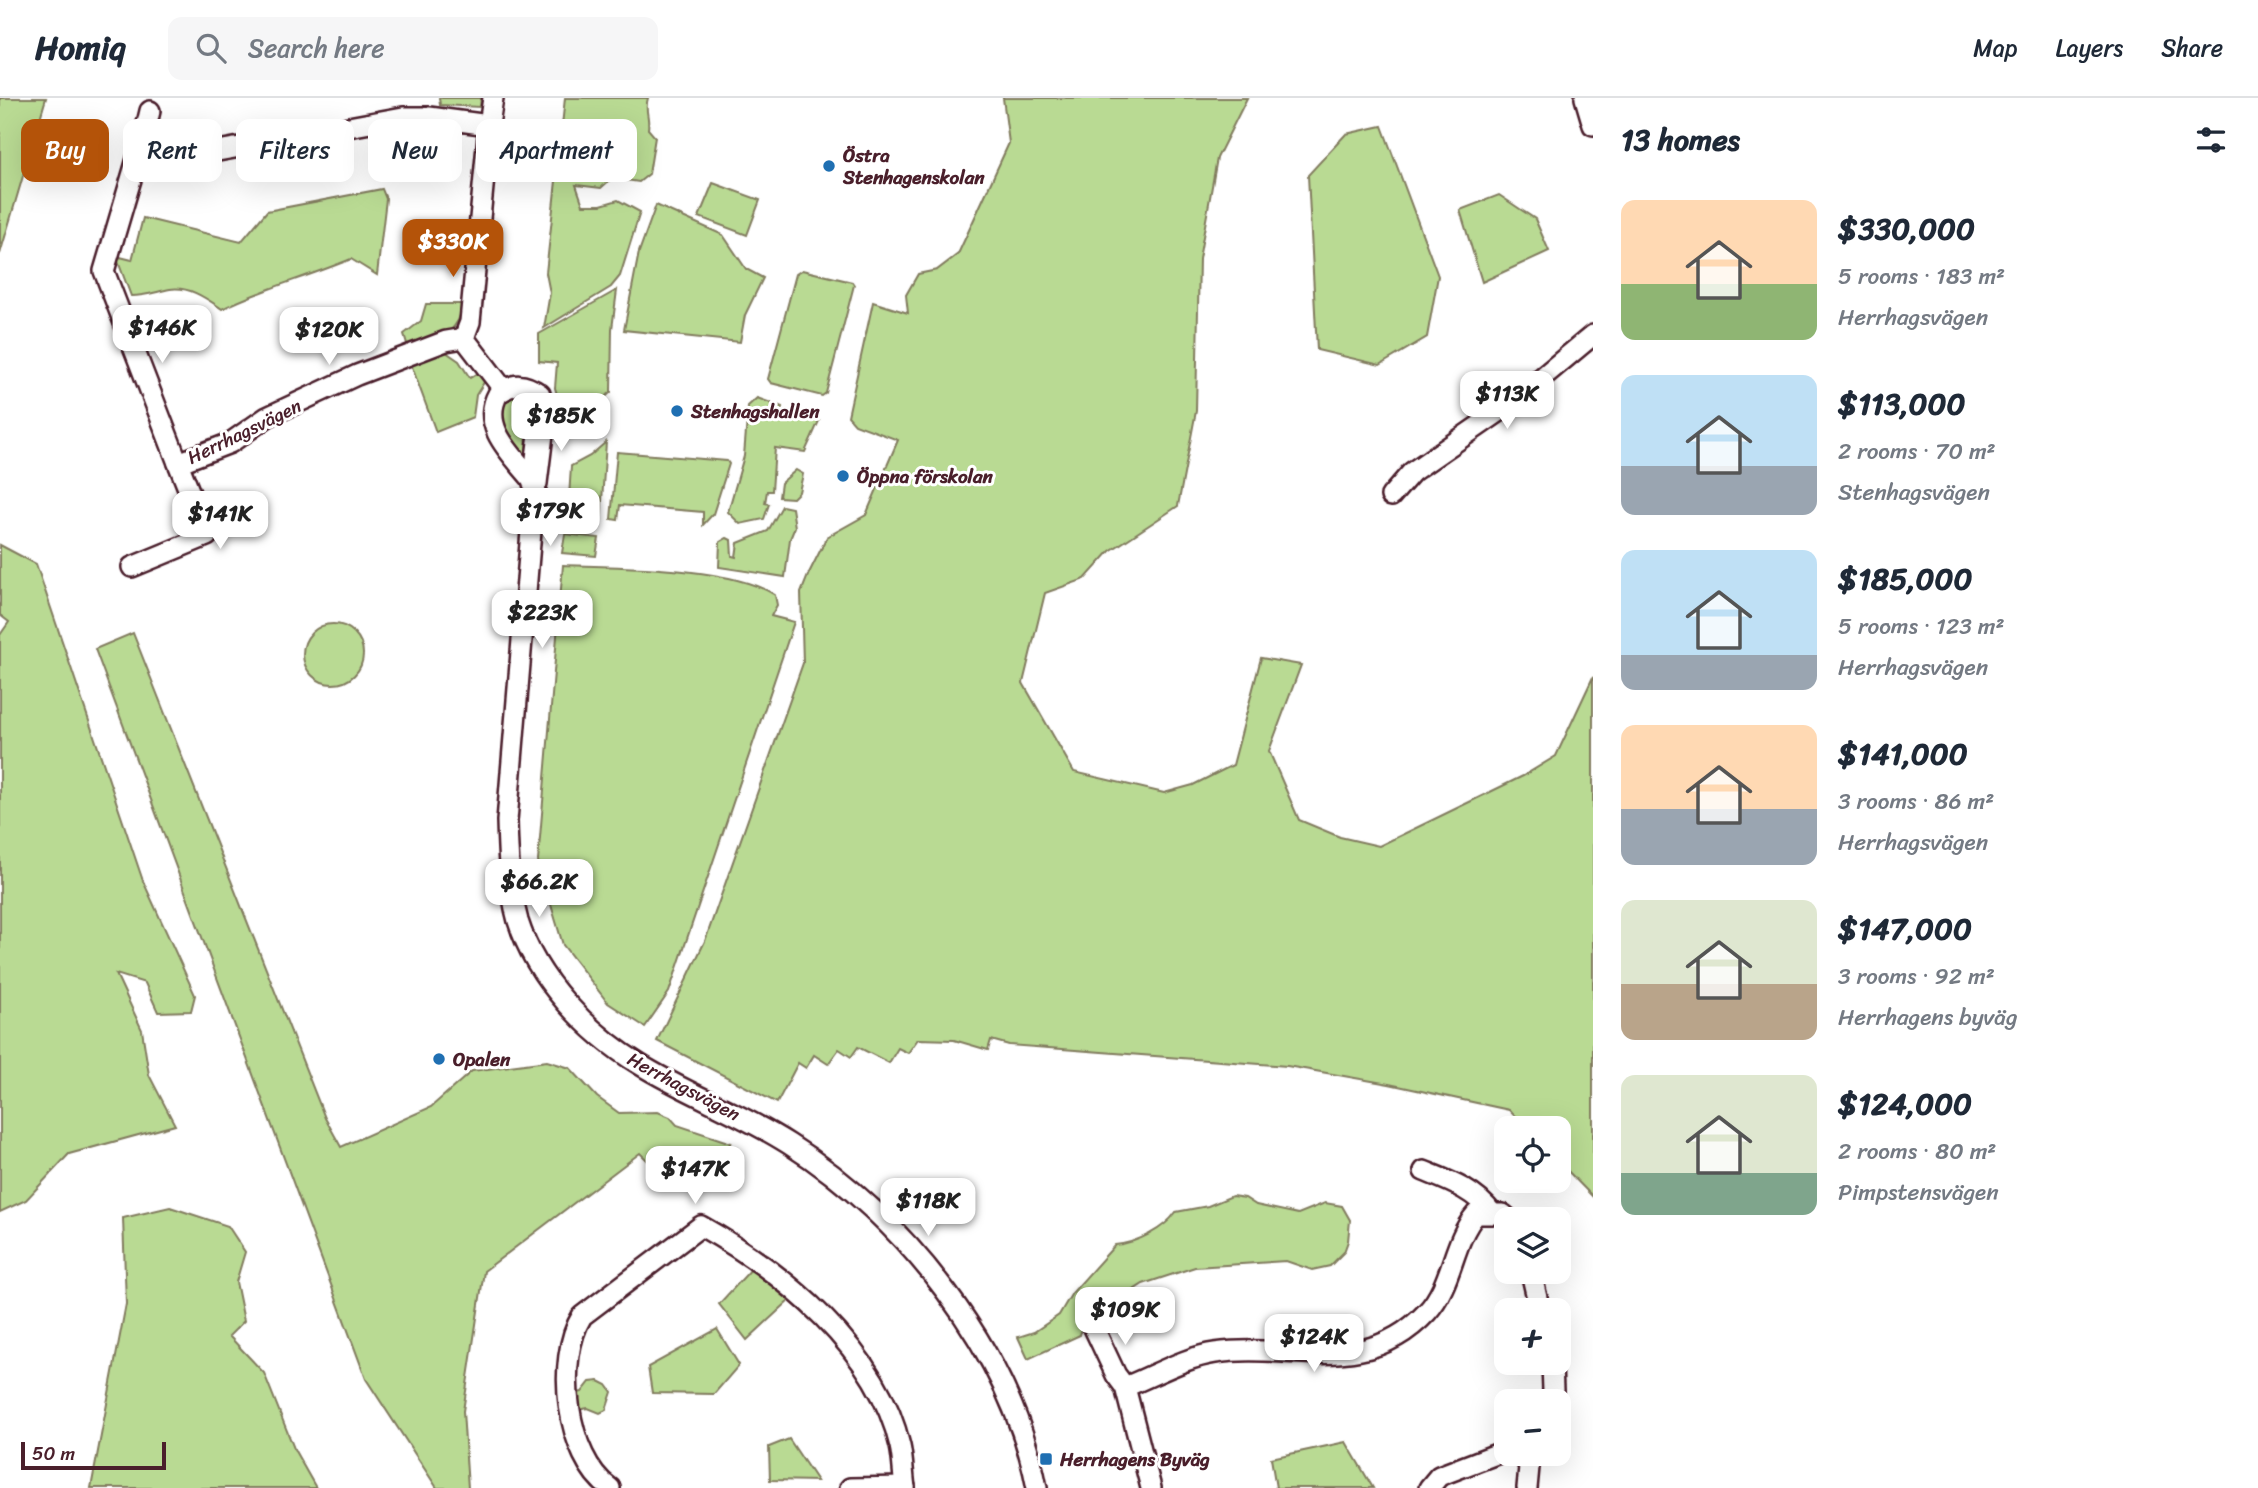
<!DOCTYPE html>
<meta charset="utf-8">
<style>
body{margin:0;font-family:Sriracha,sans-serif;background:#f6f6f7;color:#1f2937;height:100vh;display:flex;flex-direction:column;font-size:26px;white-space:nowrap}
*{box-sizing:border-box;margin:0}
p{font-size:23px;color:#747a83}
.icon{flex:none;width:38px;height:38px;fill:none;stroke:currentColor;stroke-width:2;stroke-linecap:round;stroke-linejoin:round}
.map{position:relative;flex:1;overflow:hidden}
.drawer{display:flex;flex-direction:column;background:#fff;width:665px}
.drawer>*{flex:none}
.banner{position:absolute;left:21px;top:21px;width:665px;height:63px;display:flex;gap:14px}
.buttons{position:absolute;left:1494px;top:1018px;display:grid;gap:14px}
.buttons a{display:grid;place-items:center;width:77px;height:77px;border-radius:14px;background:#fff;box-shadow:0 7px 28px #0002;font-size:35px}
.scale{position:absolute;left:21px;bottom:18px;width:145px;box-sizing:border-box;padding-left:7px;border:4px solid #4a1f2b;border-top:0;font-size:19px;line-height:24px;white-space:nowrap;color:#4a1f2b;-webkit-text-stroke:5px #fff;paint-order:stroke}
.price{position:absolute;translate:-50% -60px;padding:0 16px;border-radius:14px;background:#fff;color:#222;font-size:23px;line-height:46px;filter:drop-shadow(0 2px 4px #0008)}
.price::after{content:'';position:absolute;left:50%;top:42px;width:21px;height:16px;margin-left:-10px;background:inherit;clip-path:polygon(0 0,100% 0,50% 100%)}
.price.selected{background:#b45309;color:#fff}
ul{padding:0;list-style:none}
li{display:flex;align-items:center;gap:21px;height:175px;padding:0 28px}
li span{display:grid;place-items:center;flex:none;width:196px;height:140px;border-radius:14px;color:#555}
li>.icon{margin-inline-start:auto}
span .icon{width:84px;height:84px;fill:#fffc;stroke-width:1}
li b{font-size:30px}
h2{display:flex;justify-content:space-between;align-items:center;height:84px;padding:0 28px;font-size:30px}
.tag{padding:0 24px;border-radius:14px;background:#fff;box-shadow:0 7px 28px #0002;font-size:24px;line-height:63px}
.tag.selected{background:#b45309;color:#fff}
header{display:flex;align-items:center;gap:42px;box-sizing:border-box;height:98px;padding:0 35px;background:#fff;border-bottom:2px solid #e0e1e3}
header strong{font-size:33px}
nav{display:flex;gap:38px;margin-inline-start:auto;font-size:24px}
.search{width:490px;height:63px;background:#f6f6f7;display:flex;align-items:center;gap:18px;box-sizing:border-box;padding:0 24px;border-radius:14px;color:#747a83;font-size:26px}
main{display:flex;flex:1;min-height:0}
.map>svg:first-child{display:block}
</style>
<header>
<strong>Homiq</strong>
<div class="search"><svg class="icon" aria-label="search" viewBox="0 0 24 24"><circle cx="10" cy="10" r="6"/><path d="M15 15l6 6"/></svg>Search here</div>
<nav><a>Map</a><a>Layers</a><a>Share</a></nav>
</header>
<main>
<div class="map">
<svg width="1593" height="1390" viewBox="0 0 1593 1390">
<rect width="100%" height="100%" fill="#fff"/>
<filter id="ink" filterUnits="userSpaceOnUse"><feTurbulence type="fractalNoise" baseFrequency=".0143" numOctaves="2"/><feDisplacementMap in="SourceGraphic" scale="14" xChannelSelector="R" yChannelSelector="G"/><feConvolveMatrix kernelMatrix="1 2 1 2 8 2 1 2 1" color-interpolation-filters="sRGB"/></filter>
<g filter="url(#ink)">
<!-- green -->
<g fill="#b9da93" stroke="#827c5f" stroke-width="2">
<polygon points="0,0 46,0 0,156"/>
<polygon points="439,0 481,0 480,9 440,7"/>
<path d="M565,0H648C644,12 650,19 648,31L655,39L649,76L639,84L612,80L601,90L576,87L583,107H601L618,102L640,114L620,178L611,189L544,230L550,195L546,175Z"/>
<polygon points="1003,0 1247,0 1217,60 1199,161 1196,313 1178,408 1110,453 1085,481 1045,495 1023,585 1074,674 1164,695 1193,687 1233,667 1261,560 1301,567 1269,653 1299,722 1340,739 1379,748 1523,678 1556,658 1593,579 1593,1099 1559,1064 1559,1031 1527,1031 1509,1012 1389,986 1287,968 1009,947 991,942 988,952 954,942 918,941 908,955 898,950 889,965 858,949 851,959 839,951 828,966 814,957 806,970 798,965 777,1005 657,943 705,843 803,565 801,495 809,475 827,439 866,417 898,342 855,326 848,318 873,204 908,215 906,197 918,176 937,172 958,156 1009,45"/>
<polygon points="1382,28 1438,178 1427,239 1380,267 1317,252 1308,77 1346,36"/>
<polygon points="713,85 760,102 747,137 699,119"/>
<path d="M382,91L386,101L377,177L351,161C308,179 264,190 222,211C207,201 190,188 170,191C155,194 146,198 131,198L116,158L132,162L143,120L241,144L267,113Z"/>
<polygon points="1499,97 1535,121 1549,153 1482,184 1460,112"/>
<polygon points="656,107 723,137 746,171 763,180 745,217 740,244 624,232 639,154"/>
<polygon points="802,172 852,184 854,187 826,295 822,298 771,285 768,281 796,176"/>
<polygon points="617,192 612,231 611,294 578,324 569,323 569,312 561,310 555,290 557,265 539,263 539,236"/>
<path d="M426,206H463C458,240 436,239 408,249L404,236L421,223Z"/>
<polygon points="446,254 459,263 470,280 480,274 486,281 476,297 473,319 436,334 411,266"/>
<polygon points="511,299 523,301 528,306 526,358 523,359 499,324 505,302"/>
<polygon points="757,300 782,309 781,315 819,323 805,354 775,350 772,393 767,393 765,405 769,406 764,421 740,426 728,414 744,358 748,308"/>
<polygon points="606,344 601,418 568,416 571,368 590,358"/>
<polygon points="617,354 727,363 729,366 713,416 703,427 703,414 620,407 618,422 611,421"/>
<polygon points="796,372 803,376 799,394 793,400 779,399 781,385"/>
<polygon points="782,408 792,410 795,429 790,441 785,479 719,469 720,444 727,440 731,442 732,458 736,459 738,445 768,433"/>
<polygon points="565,436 599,440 596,458 562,455"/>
<polygon points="0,447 36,466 143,783 195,897 191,913 158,914 145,885 116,876 142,932 149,977 175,1027 69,1056 26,1102 0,1114 0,537 9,524 0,517"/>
<path d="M563,467C617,469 731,468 775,497L777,507L771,518L794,524L669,894L645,929L608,905L563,847L538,763Z"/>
<circle cx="333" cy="556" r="30"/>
<path d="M133,535L325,1020L341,1049L431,1009L472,973L547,963L570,970L597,999L619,1015L658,1014L670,1019L677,1027L731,1045C714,1063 693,1073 674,1089L640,1055L484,1173L463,1313L468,1390H437L366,1281L95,551Z"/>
<path d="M1232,1098L1245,1100L1256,1107L1298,1116L1325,1105L1342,1108L1350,1122L1348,1143L1344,1154L1330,1168L1312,1172L1286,1163L1195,1169L1143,1186L1083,1225L1080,1237L1028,1261L1018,1239L1034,1234L1059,1217L1072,1195L1115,1147C1137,1145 1164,1131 1176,1114L1208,1108Z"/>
<polygon points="170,1109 228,1128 245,1154 236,1184 244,1223 229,1238 264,1275 295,1353 316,1390 91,1390 126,1206 123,1120"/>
<polygon points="754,1168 791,1201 747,1242 719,1206"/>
<polygon points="717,1231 739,1267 714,1296 652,1295 648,1269"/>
<polygon points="599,1283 607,1287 612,1294 606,1312 600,1315 588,1310 577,1312 574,1296 582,1294 590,1284"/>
<polygon points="789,1341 817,1383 770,1382 769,1349"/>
<polygon points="1346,1344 1373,1390 1276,1390 1271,1360"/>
</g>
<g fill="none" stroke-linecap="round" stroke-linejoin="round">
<defs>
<g id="minor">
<polyline points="1585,0 1593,27"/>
<polyline points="489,27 493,0"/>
<polyline points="145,34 150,13"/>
<polyline points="464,240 446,243 357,277 267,319 230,345 178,365 104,173 145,34 218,53 403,19 429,19 489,27 470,224 464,240 504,292"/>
<path d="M543,320L540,296C525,285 513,284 498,296C479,330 515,359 535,385L507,723C508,756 509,790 518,823C536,881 588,935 639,966C687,996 741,1015 789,1046C904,1119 1011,1253 1037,1390"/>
<polyline points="1391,398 1412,374 1509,307 1593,237"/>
<polyline points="132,469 207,438 178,365"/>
<path d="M1424,1073C1451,1084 1474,1092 1492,1115"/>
<polyline points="1531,1174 1540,1213"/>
<polyline points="1093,1228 1116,1277 1125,1289"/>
<polyline points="1550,1304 1553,1293 1552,1265"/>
<polyline points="1523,1356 1529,1369 1527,1390"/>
<path d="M610,1390C566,1360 555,1261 582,1218L701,1128C783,1174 878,1251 900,1348C903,1361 903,1376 905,1390"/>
<polyline points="850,1390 905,1389"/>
<path d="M1151,1390L1125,1289C1153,1278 1186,1259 1215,1255C1292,1244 1365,1281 1427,1214C1453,1186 1452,1144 1476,1116H1503L1510,1122"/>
<polyline points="1429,1390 1439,1378 1507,1352"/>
</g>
<polyline id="tertiary" points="535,385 543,320"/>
</defs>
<!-- minor casing -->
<use href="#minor" stroke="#4a1f2b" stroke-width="24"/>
<!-- tertiary casing -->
<use href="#tertiary" stroke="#4a1f2b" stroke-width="28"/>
<!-- minor -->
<use href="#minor" stroke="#fff" stroke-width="19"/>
<!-- tertiary -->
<use href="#tertiary" stroke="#fff" stroke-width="23"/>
</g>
</g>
<!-- markers -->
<g fill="#1f6fb2" stroke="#fff" stroke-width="2.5">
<circle cx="829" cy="68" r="7"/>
<circle cx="677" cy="313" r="7"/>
<circle cx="843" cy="378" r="7"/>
<circle cx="439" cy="961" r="7"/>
<rect x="1039" y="1354" width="14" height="14" rx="3.5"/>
</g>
<g text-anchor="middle" stroke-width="6" stroke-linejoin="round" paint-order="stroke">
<!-- poi labels -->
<g font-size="19" font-weight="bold" fill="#4a1f2b" stroke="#fff" text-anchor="start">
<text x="843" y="64">Östra<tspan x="843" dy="22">Stenhagenskolan</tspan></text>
<text x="691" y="320">Stenhagshallen</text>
<text x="857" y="385">Öppna förskolan</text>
<text x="453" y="968">Opalen</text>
<text x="1060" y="1368">Herrhagens Byväg</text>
</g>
<!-- street labels -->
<g font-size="19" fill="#4a1f2b" stroke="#fff">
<text transform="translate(244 333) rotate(-26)" y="7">Herrhagsvägen</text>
<text transform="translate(684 988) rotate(28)" y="7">Herrhagsvägen</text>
</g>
</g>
</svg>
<div class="buttons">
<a><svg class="icon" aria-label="locate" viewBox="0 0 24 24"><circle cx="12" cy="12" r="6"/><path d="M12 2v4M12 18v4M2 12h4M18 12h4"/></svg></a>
<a><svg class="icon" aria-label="layers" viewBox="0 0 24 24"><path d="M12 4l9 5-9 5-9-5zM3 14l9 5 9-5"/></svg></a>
<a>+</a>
<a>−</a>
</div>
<div class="scale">50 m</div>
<b class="price selected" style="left:453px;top:181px">$330K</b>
<b class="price" style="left:162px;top:267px">$146K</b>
<b class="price" style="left:329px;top:269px">$120K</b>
<b class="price" style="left:1507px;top:333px">$113K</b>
<b class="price" style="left:561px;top:355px">$185K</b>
<b class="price" style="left:550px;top:450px">$179K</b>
<b class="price" style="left:220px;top:453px">$141K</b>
<b class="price" style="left:542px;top:552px">$223K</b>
<b class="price" style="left:539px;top:821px">$66.2K</b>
<b class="price" style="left:695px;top:1108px">$147K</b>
<b class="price" style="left:928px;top:1140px">$118K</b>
<b class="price" style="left:1125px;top:1249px">$109K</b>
<b class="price" style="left:1314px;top:1276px">$124K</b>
<div class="banner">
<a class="tag selected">Buy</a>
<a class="tag">Rent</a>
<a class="tag">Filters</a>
<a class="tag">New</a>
<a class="tag">Apartment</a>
</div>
</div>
<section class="drawer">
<h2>13 homes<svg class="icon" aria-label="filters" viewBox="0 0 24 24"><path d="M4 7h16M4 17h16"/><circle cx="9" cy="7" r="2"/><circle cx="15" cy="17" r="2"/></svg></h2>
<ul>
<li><span style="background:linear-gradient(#ffd9b3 60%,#8fb573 0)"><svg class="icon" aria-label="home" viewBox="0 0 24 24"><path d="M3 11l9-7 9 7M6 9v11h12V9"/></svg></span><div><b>$330,000</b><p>5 rooms · 183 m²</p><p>Herrhagsvägen</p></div></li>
<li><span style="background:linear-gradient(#bfe0f5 65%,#9aa5b1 0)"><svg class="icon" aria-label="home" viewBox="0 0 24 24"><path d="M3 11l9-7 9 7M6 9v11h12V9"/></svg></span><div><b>$113,000</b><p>2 rooms · 70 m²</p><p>Stenhagsvägen</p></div></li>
<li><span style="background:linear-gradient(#bfe0f5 75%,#9aa5b1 0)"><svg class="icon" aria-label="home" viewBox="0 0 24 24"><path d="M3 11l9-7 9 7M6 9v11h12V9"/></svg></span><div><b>$185,000</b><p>5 rooms · 123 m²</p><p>Herrhagsvägen</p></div></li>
<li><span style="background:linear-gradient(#ffd9b3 60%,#9aa5b1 0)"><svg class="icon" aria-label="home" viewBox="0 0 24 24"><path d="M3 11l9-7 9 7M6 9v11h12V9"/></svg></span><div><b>$141,000</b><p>3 rooms · 86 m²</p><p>Herrhagsvägen</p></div></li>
<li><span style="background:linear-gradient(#dfe7d0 60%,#b9a48a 0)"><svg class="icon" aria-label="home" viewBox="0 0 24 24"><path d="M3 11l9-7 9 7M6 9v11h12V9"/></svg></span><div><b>$147,000</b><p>3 rooms · 92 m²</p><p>Herrhagens byväg</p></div></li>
<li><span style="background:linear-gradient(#dfe7d0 70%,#7fa58c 0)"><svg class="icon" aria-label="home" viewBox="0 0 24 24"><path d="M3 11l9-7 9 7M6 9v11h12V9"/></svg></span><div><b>$124,000</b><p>2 rooms · 80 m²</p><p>Pimpstensvägen</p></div></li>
</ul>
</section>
</main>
